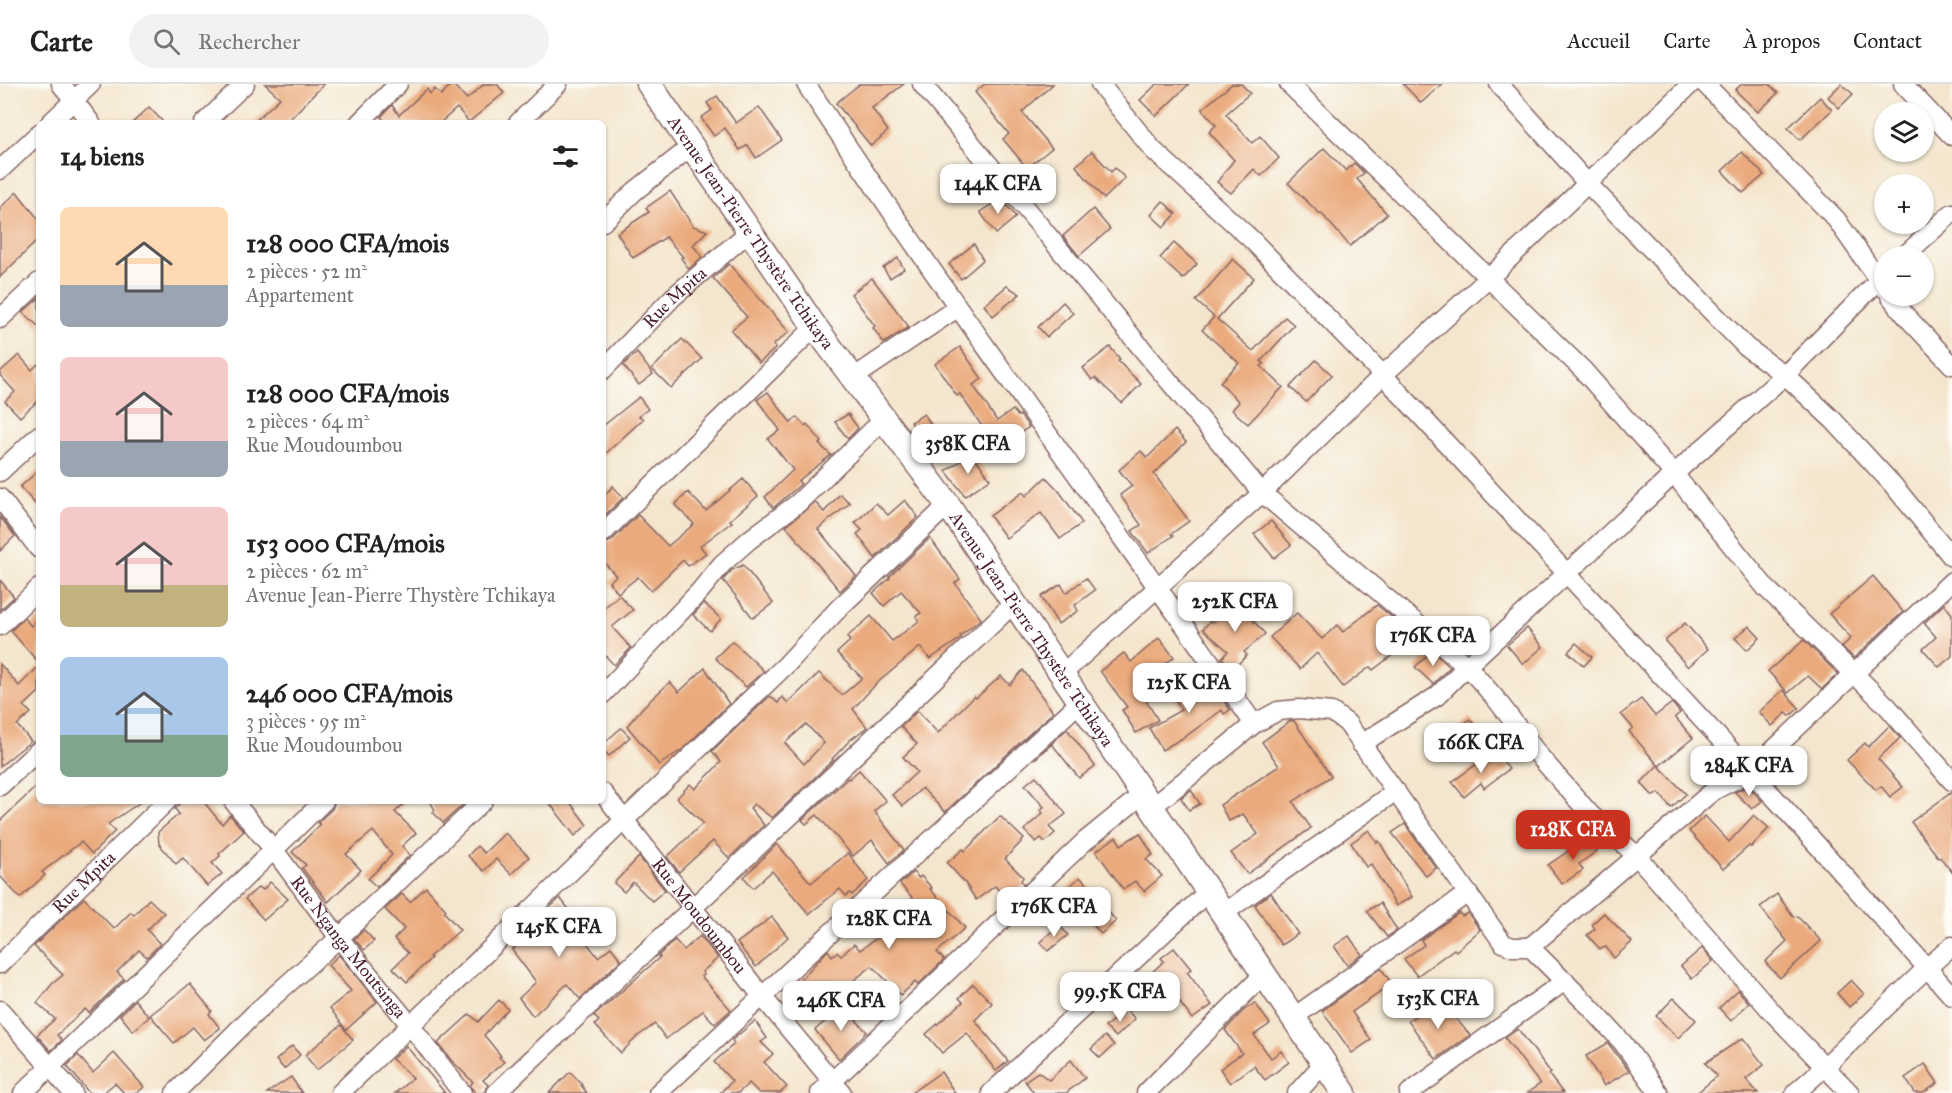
<!DOCTYPE html>
<html lang="fr">
<meta charset="utf-8">
<style>
body{margin:0;font-family:"IM FELL Great Primer",serif;background:#f2f2f2;color:#222;height:100vh;display:flex;flex-direction:column;font-size:22px;white-space:nowrap}
*{box-sizing:border-box;margin:0}
p{font-size:20px;color:#767676}
.icon{flex:none;width:33px;height:33px;fill:none;stroke:currentColor;stroke-width:2;stroke-linecap:round;stroke-linejoin:round}
.map{position:relative;flex:1;overflow:hidden}
.sheet{position:absolute;left:36px;top:36px;width:570px;height:684px;display:flex;flex-direction:column;background:#fff;border-radius:9px;box-shadow:0 2px 4px #0004}
.sheet>*{flex:none}
.buttons{position:absolute;left:1874px;top:18px;display:grid;gap:12px}
.buttons a{display:grid;place-items:center;width:60px;height:60px;border-radius:50%;background:#fff;box-shadow:0 2px 4px #0004;font-size:30px}
.price{position:absolute;translate:-50% -51px;padding:0 14px;border-radius:12px;background:#fff;color:#222;font-size:20px;line-height:39px;filter:drop-shadow(0 2px 3px #0008)}
.price::after{content:'';position:absolute;left:50%;top:36px;width:18px;height:14px;margin-left:-9px;background:inherit;clip-path:polygon(0 0,100% 0,50% 100%)}
.price.selected{background:#c8321e;color:#fff}
ul{padding:0;list-style:none}
li{display:flex;align-items:center;gap:18px;height:150px;padding:0 24px}
li span{display:grid;place-items:center;flex:none;width:168px;height:120px;border-radius:9px;color:#555}
li>.icon{margin-inline-start:auto}
span .icon{width:72px;height:72px;fill:#fffc;stroke-width:1}
li b{font-size:26px}
h2{display:flex;justify-content:space-between;align-items:center;height:72px;padding:0 24px;font-size:26px}
header{display:flex;align-items:center;gap:36px;box-sizing:border-box;height:84px;padding:0 30px;background:#fff;border-bottom:2px solid #e0e0e0}
header strong{font-size:28px}
nav{display:flex;gap:33px;margin-inline-start:auto;font-size:21px}
.search{width:420px;height:54px;background:#f2f2f2;display:flex;align-items:center;gap:15px;box-sizing:border-box;padding:0 21px;border-radius:33px;color:#767676;font-size:22px}
.map>svg:first-child{display:block}
</style>
<header>
<strong>Carte</strong>
<div class="search"><svg class="icon" aria-label="search" viewBox="0 0 24 24"><circle cx="10" cy="10" r="6"/><path d="M15 15l6 6"/></svg>Rechercher</div>
<nav><a>Accueil</a><a>Carte</a><a>À propos</a><a>Contact</a></nav>
</header>
<div class="map">
<svg width="1952" height="1009" viewBox="0 0 1952 1009">
<rect width="100%" height="100%" fill="#fdfcf7"/>
<filter id="ink" filterUnits="userSpaceOnUse"><feTurbulence type="fractalNoise" baseFrequency=".0167" numOctaves="2"/><feDisplacementMap in="SourceGraphic" scale="12" xChannelSelector="R" yChannelSelector="G"/><feConvolveMatrix kernelMatrix="1 2 1 2 8 2 1 2 1" color-interpolation-filters="sRGB"/></filter>
<filter id="wash" filterUnits="userSpaceOnUse"><feTurbulence type="fractalNoise" baseFrequency=".008" numOctaves="4" result="noise"/><feDisplacementMap in="SourceGraphic" scale="24" xChannelSelector="R" yChannelSelector="G"/><feGaussianBlur stdDeviation="1.35" result="paint"/><feColorMatrix in="noise" values="0 0 0 0 0 0 0 0 0 0 0 0 0 0 0 0 0 1.4 0 .05"/><feComposite in="paint" operator="in"/></filter>
<g filter="url(#wash)">
<rect width="100%" height="100%" fill="#f4e6ce"/>
<g id="blocks">
<!-- building -->
<g fill="#eaaa7d" fill-rule="evenodd">
<polygon points="265,0 324,0 286,39 253,39 280,14"/>
<polygon points="452,0 467,15 484,0 497,0 504,9 469,38 457,24 440,39 387,39 381,33 392,21 399,31 427,5 430,10 435,5 441,11"/>
<polygon points="860,0 904,0 872,24 888,47 871,62 836,19"/>
<polygon points="985,0 1053,0 1022,28 1052,64 1027,84 1003,55 1009,50 975,8"/>
<polygon points="1157,0 1189,0 1156,32 1140,16"/>
<polygon points="1232,0 1241,0 1250,9 1226,30 1252,59 1260,52 1279,74 1261,92 1254,85 1231,109 1217,98 1234,76 1209,48 1216,41 1202,25"/>
<polygon points="1403,0 1442,0 1421,19"/>
<polygon points="1742,0 1769,0 1778,9 1758,28 1735,6"/>
<polygon points="1841,0 1853,10 1839,24 1828,13"/>
<polygon points="717,12 736,39 759,23 782,56 756,74 748,61 740,66 725,44 714,52 701,34 712,26 707,19"/>
<polygon points="1820,13 1832,26 1800,56 1788,44"/>
<polygon points="149,23 164,39 132,39 144,28"/>
<polygon points="1324,64 1346,87 1354,79 1364,89 1357,95 1387,130 1350,162 1321,129 1320,130 1288,99"/>
<polygon points="1092,67 1111,88 1115,84 1125,94 1104,115 1076,82"/>
<polygon points="1742,68 1764,91 1743,109 1722,87"/>
<polygon points="670,107 693,142 707,147 693,161 702,173 689,185 681,174 683,173 666,153 633,174 617,149 649,128 646,124"/>
<polygon points="17,108 39,136 39,155 0,193 0,124"/>
<polygon points="1001,114 1016,133 996,150 980,128"/>
<polygon points="1163,117 1176,130 1164,143 1151,131"/>
<polygon points="1093,125 1110,145 1079,172 1063,152"/>
<polygon points="1174,159 1197,180 1183,195 1160,174"/>
<polygon points="974,160 983,176 961,195 949,180"/>
<polygon points="898,174 904,185 890,194 883,184"/>
<polygon points="1233,175 1254,194 1217,235 1253,267 1285,233 1294,241 1261,277 1264,280 1261,282 1283,303 1248,340 1232,326 1239,318 1220,298 1239,279 1202,246 1214,233 1196,217"/>
<polygon points="729,180 789,248 773,261 776,264 759,279 731,246 747,233 713,194"/>
<polygon points="872,194 909,243 884,259 873,244 875,242 851,210"/>
<polygon points="1007,202 1020,210 993,232 984,221"/>
<polygon points="39,214 39,243 23,228"/>
<polygon points="1063,218 1073,229 1047,253 1038,243"/>
<polygon points="682,255 702,275 671,304 652,285"/>
<polygon points="960,263 982,295 973,301 997,337 1013,326 1018,332 1020,331 1029,343 995,366 980,348 984,345 960,310 957,312 935,280"/>
<polygon points="1110,263 1120,275 1118,277 1141,300 1122,319 1095,294 1092,296 1083,284"/>
<polygon points="637,269 653,290 639,301 623,281"/>
<polygon points="19,271 32,286 39,279 39,316 20,333 5,317 15,308 0,291 0,288"/>
<polygon points="1316,276 1332,291 1306,318 1290,303"/>
<polygon points="768,308 791,339 797,333 805,342 807,340 822,358 819,360 831,371 798,397 801,400 773,424 765,413 793,386 768,355 780,346 757,316"/>
<polygon points="639,313 648,325 639,332 643,335 603,372 603,342"/>
<polygon points="848,330 858,344 848,355 835,338"/>
<polygon points="924,330 939,353 925,362 911,338"/>
<polygon points="1175,346 1186,358 1154,390 1189,437 1171,450 1173,452 1148,469 1132,447 1141,441 1120,411 1132,402 1119,386 1141,367 1147,374"/>
<polygon points="972,369 990,395 965,412 946,387"/>
<polygon points="39,386 39,424 20,403"/>
<polygon points="1046,393 1059,407 1082,439 1060,455 1041,429 1006,454 990,432 1023,408 1026,412"/>
<polygon points="743,395 758,412 730,436 732,438 700,462 706,469 688,482 683,476 651,507 638,493 618,509 609,498 616,492 603,477 603,460 611,457 638,431 668,462 694,440 675,421 688,408 706,427"/>
<polygon points="613,402 623,414 603,433 603,413"/>
<polygon points="840,410 850,419 818,445 856,492 840,507 786,442 815,418 824,428"/>
<polygon points="905,416 918,433 875,474 857,450 862,446 855,439 876,419 888,431"/>
<polygon points="0,433 15,452 0,467"/>
<polygon points="1271,437 1291,461 1274,474 1254,450"/>
<path d="M930,454L960,495L955,499L981,535L960,552L961,554L930,575L920,563L876,600L853,625L867,643L850,656L832,675L833,676L772,734L754,720L750,724L764,741L729,774L713,757L679,788L667,773L703,739L677,714L690,700L695,705L721,678L712,667L770,612L778,619L782,613L788,619L819,589L842,611L862,594L837,569L850,557L847,553L871,532L892,557L919,537L916,532L921,529L901,507L884,522L873,509L890,494L889,493ZM806,640L824,659L804,680L785,659Z"/>
<polygon points="743,481 773,519 753,534 723,496 732,486"/>
<polygon points="1873,492 1903,528 1854,574 1842,563 1851,554 1829,530"/>
<polygon points="1086,494 1095,506 1075,521 1078,527 1058,540 1041,513 1061,500 1066,509"/>
<polygon points="0,496 14,513 0,526"/>
<polygon points="619,511 633,526 612,543 631,564 614,581 603,569 603,525"/>
<polygon points="1236,517 1265,550 1244,568 1247,571 1233,585 1222,574 1228,567 1203,545 1211,536 1213,538"/>
<polygon points="704,519 721,535 710,547 693,531"/>
<polygon points="1944,520 1952,530 1952,572 1939,583 1923,565 1936,553 1924,539"/>
<polygon points="1377,521 1416,553 1373,586 1370,583 1343,603 1317,569 1300,585 1270,553 1297,529 1322,555 1337,541 1343,548"/>
<polygon points="24,534 31,542 39,534 39,579 11,547"/>
<polygon points="1685,539 1708,565 1688,583 1665,557"/>
<polygon points="1749,542 1760,554 1747,566 1735,554"/>
<polygon points="1527,544 1543,563 1523,580 1507,561"/>
<polygon points="1159,554 1174,573 1137,602 1158,636 1136,649 1122,626 1127,623 1100,587 1124,569 1131,578"/>
<polygon points="1804,556 1838,590 1822,605 1808,592 1788,609 1768,587"/>
<polygon points="732,557 764,587 746,603 715,574"/>
<polygon points="1576,559 1592,573 1584,582 1568,568"/>
<polygon points="1432,567 1450,583 1433,600 1415,583"/>
<polygon points="0,580 19,602 39,582 39,608 24,622 31,629 17,641 31,657 0,682"/>
<polygon points="705,584 729,620 683,665 659,681 627,642 643,623 670,598 679,608"/>
<polygon points="1023,586 1053,628 945,728 922,704 903,722 892,711 917,688 903,673 917,660 901,643 917,627 938,649 974,612 976,614 1001,592 1010,601"/>
<polygon points="1194,596 1201,607 1212,600 1230,626 1224,630 1222,626 1186,652 1162,666 1149,644 1181,626 1173,610"/>
<polygon points="1783,606 1799,624 1790,632 1786,629 1772,642 1759,628"/>
<polygon points="1641,615 1655,632 1672,619 1680,629 1675,633 1693,654 1659,682 1686,710 1671,724 1659,709 1653,712 1641,699 1658,681 1629,647 1633,644 1621,630"/>
<polygon points="1470,635 1479,647 1451,668 1442,658"/>
<polygon points="1290,637 1294,637 1331,692 1293,718 1311,744 1247,790 1231,769 1258,750 1243,730 1229,737 1220,721 1279,682 1262,658"/>
<polygon points="1889,642 1900,654 1878,675 1903,703 1890,713 1881,702 1876,706 1847,676 1865,659 1868,663"/>
<polygon points="621,644 630,653 609,672 603,666 603,660"/>
<polygon points="1067,645 1095,682 1079,694 1052,660 1035,675"/>
<polygon points="1495,667 1509,685 1484,704 1481,699 1464,713 1452,698"/>
<polygon points="859,686 886,717 874,727 904,766 889,779 872,756 853,772 817,731 806,740 802,736 848,694 849,695"/>
<polygon points="1036,692 1066,730 1049,743 1055,749 1045,758 1041,754 1036,758 1024,746 1043,729 1040,726 1044,723 1025,701"/>
<polygon points="39,700 39,717 142,717 108,740 115,747 92,770 81,758 42,788 45,791 20,814 0,792 0,737"/>
<polygon points="1748,702 1762,717 1752,725 1735,708"/>
<polygon points="1191,706 1200,720 1189,726 1181,714"/>
<polygon points="1952,708 1952,788 1940,773 1939,774 1911,738"/>
<polygon points="182,717 203,717 222,740 230,731 244,747 219,770 220,772 212,779 222,790 207,802 183,774 176,780 159,760 158,748 179,730 175,725"/>
<polygon points="335,717 407,717 395,728 416,749 402,762 410,771 377,803 368,795 392,771 373,747 346,770 361,786 328,818 302,784 306,781 292,768 320,741 318,738 332,725"/>
<polygon points="430,717 467,717 443,739 433,728 435,726"/>
<polygon points="548,717 569,717 587,741 575,752"/>
<polygon points="1754,731 1769,744 1751,763 1749,762 1723,785 1689,747 1705,732 1729,758"/>
<polygon points="1000,732 1024,755 1005,775 1023,793 1021,797 1024,800 1007,816 995,802 976,816 965,799 947,779 963,765 965,767"/>
<polygon points="1405,740 1436,784 1426,792 1392,749"/>
<polygon points="1369,746 1377,759 1379,757 1412,813 1396,822 1371,780 1366,783 1351,759"/>
<polygon points="505,749 529,773 511,790 496,775 484,787 468,772 477,762 484,769"/>
<polygon points="1140,749 1153,771 1146,775 1162,792 1144,807 1135,797 1123,805 1096,767 1116,753 1121,761"/>
<polygon points="1589,753 1598,766 1579,780 1583,786 1562,800 1548,781"/>
<polygon points="777,760 811,799 848,769 868,796 852,811 850,809 846,812 840,805 809,830 772,787 753,804 744,793"/>
<polygon points="639,773 665,806 652,817 633,798 624,808 614,799"/>
<polygon points="913,788 919,794 921,792 932,804 930,805 965,844 937,868 944,876 918,901 915,898 901,911 872,882 839,908 831,899 804,922 797,916 790,907 828,866 832,872 837,868 841,872 854,860 860,866 885,848 882,845 893,835 907,851 930,833 900,800"/>
<polygon points="1080,793 1098,812 1097,814 1116,837 1101,850 1078,823 1066,833 1052,818"/>
<polygon points="270,798 288,815 264,836 245,815 259,803 263,806"/>
<polygon points="426,803 446,826 444,828 460,846 429,873 431,874 407,898 393,884 408,869 394,855 404,845 385,825 402,810 410,818"/>
<polygon points="1271,809 1298,850 1281,861 1255,821"/>
<polygon points="1777,810 1794,833 1797,832 1821,857 1780,894 1765,878 1787,857 1760,823"/>
<polygon points="84,814 114,845 131,828 134,831 149,815 164,829 147,846 160,860 147,873 139,866 117,888 124,895 89,929 85,925 57,951 62,956 51,967 37,951 55,935 37,919 52,900 63,891 34,862"/>
<polygon points="560,814 579,838 573,842 598,873 611,863 621,876 580,915 567,900 533,932 519,914 536,898 512,866 515,864 512,860"/>
<polygon points="1380,819 1397,846 1387,853 1367,827"/>
<polygon points="1459,829 1462,832 1468,829 1480,846 1456,867 1454,865 1417,892 1404,875 1424,861 1421,856"/>
<polygon points="1604,829 1632,858 1614,874 1606,863 1600,865 1587,851 1595,845 1592,840"/>
<polygon points="772,833 788,853 756,883 737,859"/>
<polygon points="1059,841 1068,851 1048,867 1040,858"/>
<polygon points="364,846 374,857 364,866 354,855"/>
<polygon points="700,852 718,874 702,888 704,891 701,892 731,926 715,940 703,927 666,955 655,940 638,952 621,969 595,941 599,937 594,932 660,873 658,872 675,856 684,866"/>
<polygon points="1349,852 1362,871 1347,881 1334,862"/>
<polygon points="1174,864 1191,885 1187,888 1212,921 1192,935 1169,904 1166,907 1150,890 1164,877 1161,874"/>
<polygon points="1702,864 1713,877 1692,895 1681,882"/>
<polygon points="339,871 377,918 346,946 330,924 351,907 328,881"/>
<polygon points="1381,884 1392,900 1352,928 1371,956 1352,969 1322,927"/>
<polygon points="1851,896 1864,910 1849,923 1837,909"/>
<polygon points="190,900 212,927 209,930 220,944 204,956 193,943 174,959 150,931"/>
<polygon points="973,900 992,919 975,936 1008,977 996,987 967,949 942,969 926,950 963,918 959,914"/>
<polygon points="1738,906 1749,919 1731,937 1719,924"/>
<polygon points="1674,914 1696,936 1678,954 1656,932"/>
<polygon points="135,916 149,933 133,947 120,931"/>
<polygon points="499,916 508,925 484,951 501,972 499,973 504,978 483,996 488,1001 485,1007 482,1009 475,1009 470,1001 473,998 451,976 438,959 470,930 478,938"/>
<polygon points="1255,919 1270,940 1254,951 1271,974 1281,967 1289,978 1265,996 1254,982 1230,999 1220,985 1242,969 1225,946 1243,927"/>
<polygon points="1430,921 1437,930 1446,923 1470,951 1436,975 1408,937"/>
<polygon points="843,922 867,948 839,975 815,946"/>
<polygon points="1126,925 1135,935 1116,953 1105,943"/>
<polygon points="755,937 767,954 761,958 773,970 764,978 787,1003 780,1009 759,1009 749,999 738,1009 720,1009 732,997 714,978 734,960 732,956"/>
<polygon points="341,941 353,956 317,986 305,971"/>
<polygon points="1518,945 1551,989 1549,991 1563,1009 1527,1009 1540,1000 1505,954"/>
<polygon points="1105,952 1114,961 1100,974 1091,965"/>
<polygon points="1743,954 1764,981 1746,995 1758,1009 1697,1009 1717,992 1705,979"/>
<polygon points="1608,959 1629,987 1604,1002 1586,972"/>
<polygon points="292,962 300,971 284,985 276,976"/>
<polygon points="406,962 432,993 445,1009 395,1009 413,994 392,975"/>
<polygon points="114,969 144,1003 137,1009 124,1009 115,999 103,1009 89,1009 67,982 78,971 93,989"/>
<polygon points="1071,976 1085,994 1066,1009 1034,1009 1025,997 1038,988 1049,996"/>
<polygon points="1925,980 1938,999 1923,1009 1915,1009 1905,994"/>
<polygon points="570,988 582,1000 581,1001 587,1009 549,1009"/>
<polygon points="941,988 955,1009 911,1009"/>
<polygon points="291,993 302,1009 267,1009"/>
</g>
</g>
</g>
<g filter="url(#ink)">
<use href="#blocks" fill-opacity="0" stroke="#866564" stroke-width="1.5"/>
<g fill="none" stroke-linecap="round" stroke-linejoin="round">
<defs>
<g id="minor">
<polyline points="61,0 91,39"/>
<path d="M806,0C949,218 1105,427 1254,640"/>
<polyline points="922,0 1262,409 1467,582 1496,615 1541,674 1590,730 1637,772 1772,928 1850,1009"/>
<polyline points="1100,0 1153,66 1252,156 1383,291 1784,724 1952,912"/>
<polyline points="1289,0 1583,286 1674,390 1766,504 1887,622 1952,697"/>
<polyline points="1499,0 1587,99 1746,263 1785,291 1833,336 1893,401 1952,473"/>
<polyline points="1705,0 1836,135 1884,204"/>
<polyline points="1903,0 1952,52"/>
<polyline points="50,39 91,0"/>
<polyline points="204,39 245,0"/>
<polyline points="359,39 398,0"/>
<polyline points="518,39 558,0"/>
<polyline points="0,86 39,49"/>
<polyline points="603,138 635,107 692,62"/>
<polyline points="1904,172 1952,129"/>
<polyline points="1890,212 1906,232 1952,281"/>
<polyline points="0,235 39,198"/>
<path id="s1" d="M603,286L673,213L750,147"/>
<polyline points="853,294 957,224"/>
<polyline points="0,388 39,351"/>
<polyline points="0,414 39,465"/>
<polyline points="603,449 815,243"/>
<polyline points="0,542 39,504"/>
<polyline points="1062,590 1262,409 1383,291 1488,195 1691,0"/>
<polyline points="603,610 700,507 722,480 749,456 798,419 884,335"/>
<polyline points="1361,660 1437,612 1467,582 1674,390 1785,291 1884,191"/>
<polyline points="0,702 39,666"/>
<path id="s2" d="M603,709L761,911L842,1009"/>
<path id="s3" d="M233,717L274,766L339,854L411,942L462,1009"/>
<polyline points="1152,723 1254,640 1278,627 1299,625 1332,628 1347,639 1503,859 1512,863 1530,863 1590,923 1623,959 1659,1009"/>
<polyline points="1224,829 1396,707"/>
<polyline points="1530,863 1713,707 1750,688 1952,497"/>
<path id="s4" d="M0,880L167,717"/>
<polyline points="0,926 73,1009"/>
<polyline points="1294,933 1468,809"/>
<polyline points="23,1009 324,717"/>
<polyline points="175,1009 255,929 339,854 483,717"/>
<polyline points="340,1009 787,580 840,523 948,421"/>
<polyline points="496,1009 854,672 1013,520"/>
<polyline points="658,1009 1080,618"/>
<polyline points="820,1009 1084,758 1143,710"/>
<polyline points="991,1009 1209,807"/>
<polyline points="1146,1009 1264,890"/>
<polyline points="1297,1009 1323,980"/>
<polyline points="1409,1009 1565,897"/>
<path d="M1795,1009C1850,963 1897,908 1952,862"/>
</g>
<g id="tertiary">
<path id="s5" d="M649,0L815,243L948,421L1344,1009"/>
</g>
</defs>
<!-- minor casing -->
<use href="#minor" stroke="#866564" stroke-width="21"/>
<!-- tertiary casing -->
<use href="#tertiary" stroke="#866564" stroke-width="27"/>
<!-- minor -->
<use href="#minor" stroke="#fff" stroke-width="18"/>
<!-- tertiary -->
<use href="#tertiary" stroke="#fff" stroke-width="24"/>
</g>
</g>
<g text-anchor="middle" stroke-width="6" stroke-linejoin="round" paint-order="stroke">
<!-- street labels -->
<g font-size="18" fill="#4a1f2b" stroke="#fdfcf7">
<text dy="6" stroke="none"><textPath href="#s5" startOffset="180">Avenue Jean-Pierre Thystère Tchikaya</textPath></text>
<text dy="6" stroke="none"><textPath href="#s1" startOffset="102">Rue Mpita</textPath></text>
<text dy="6" stroke="none"><textPath href="#s5" startOffset="666">Avenue Jean-Pierre Thystère Tchikaya</textPath></text>
<text dy="6" stroke="none"><textPath href="#s4" startOffset="117">Rue Mpita</textPath></text>
<text dy="6" stroke="none"><textPath href="#s2" startOffset="156">Rue Moudoumbou</textPath></text>
<text dy="6" stroke="none"><textPath href="#s3" startOffset="186">Rue Nganga Moutsinga</textPath></text>
</g>
</g>
</svg>
<div class="buttons">
<a><svg class="icon" aria-label="layers" viewBox="0 0 24 24"><path d="M12 4l9 5-9 5-9-5zM3 14l9 5 9-5"/></svg></a>
<a>+</a>
<a>−</a>
</div>
<b class="price" style="left:998px;top:131px">144K CFA</b>
<b class="price" style="left:968px;top:391px">358K CFA</b>
<b class="price" style="left:1235px;top:549px">252K CFA</b>
<b class="price" style="left:1433px;top:583px">176K CFA</b>
<b class="price" style="left:1189px;top:630px">125K CFA</b>
<b class="price" style="left:1481px;top:690px">166K CFA</b>
<b class="price" style="left:1749px;top:713px">284K CFA</b>
<b class="price selected" style="left:1573px;top:777px">128K CFA</b>
<b class="price" style="left:1054px;top:854px">176K CFA</b>
<b class="price" style="left:889px;top:866px">128K CFA</b>
<b class="price" style="left:559px;top:874px">145K CFA</b>
<b class="price" style="left:1120px;top:939px">99.5K CFA</b>
<b class="price" style="left:1438px;top:946px">153K CFA</b>
<b class="price" style="left:841px;top:948px">246K CFA</b>
<section class="sheet">
<h2>14 biens<svg class="icon" aria-label="filters" viewBox="0 0 24 24"><path d="M4 7h16M4 17h16"/><circle cx="9" cy="7" r="2"/><circle cx="15" cy="17" r="2"/></svg></h2>
<ul>
<li><span style="background:linear-gradient(#ffd9b3 65%,#9aa5b1 0)"><svg class="icon" aria-label="home" viewBox="0 0 24 24"><path d="M3 11l9-7 9 7M6 9v11h12V9"/></svg></span><div><b>128 000 CFA/mois</b><p>2 pièces · 52 m²</p><p>Appartement</p></div></li>
<li><span style="background:linear-gradient(#f6c9c9 70%,#9aa5b1 0)"><svg class="icon" aria-label="home" viewBox="0 0 24 24"><path d="M3 11l9-7 9 7M6 9v11h12V9"/></svg></span><div><b>128 000 CFA/mois</b><p>2 pièces · 64 m²</p><p>Rue Moudoumbou</p></div></li>
<li><span style="background:linear-gradient(#f6c9c9 65%,#c2b280 0)"><svg class="icon" aria-label="home" viewBox="0 0 24 24"><path d="M3 11l9-7 9 7M6 9v11h12V9"/></svg></span><div><b>153 000 CFA/mois</b><p>2 pièces · 62 m²</p><p>Avenue Jean-Pierre Thystère Tchikaya</p></div></li>
<li><span style="background:linear-gradient(#a9c7e8 65%,#7fa58c 0)"><svg class="icon" aria-label="home" viewBox="0 0 24 24"><path d="M3 11l9-7 9 7M6 9v11h12V9"/></svg></span><div><b>246 000 CFA/mois</b><p>3 pièces · 95 m²</p><p>Rue Moudoumbou</p></div></li>
</ul>
</section>
</div>
